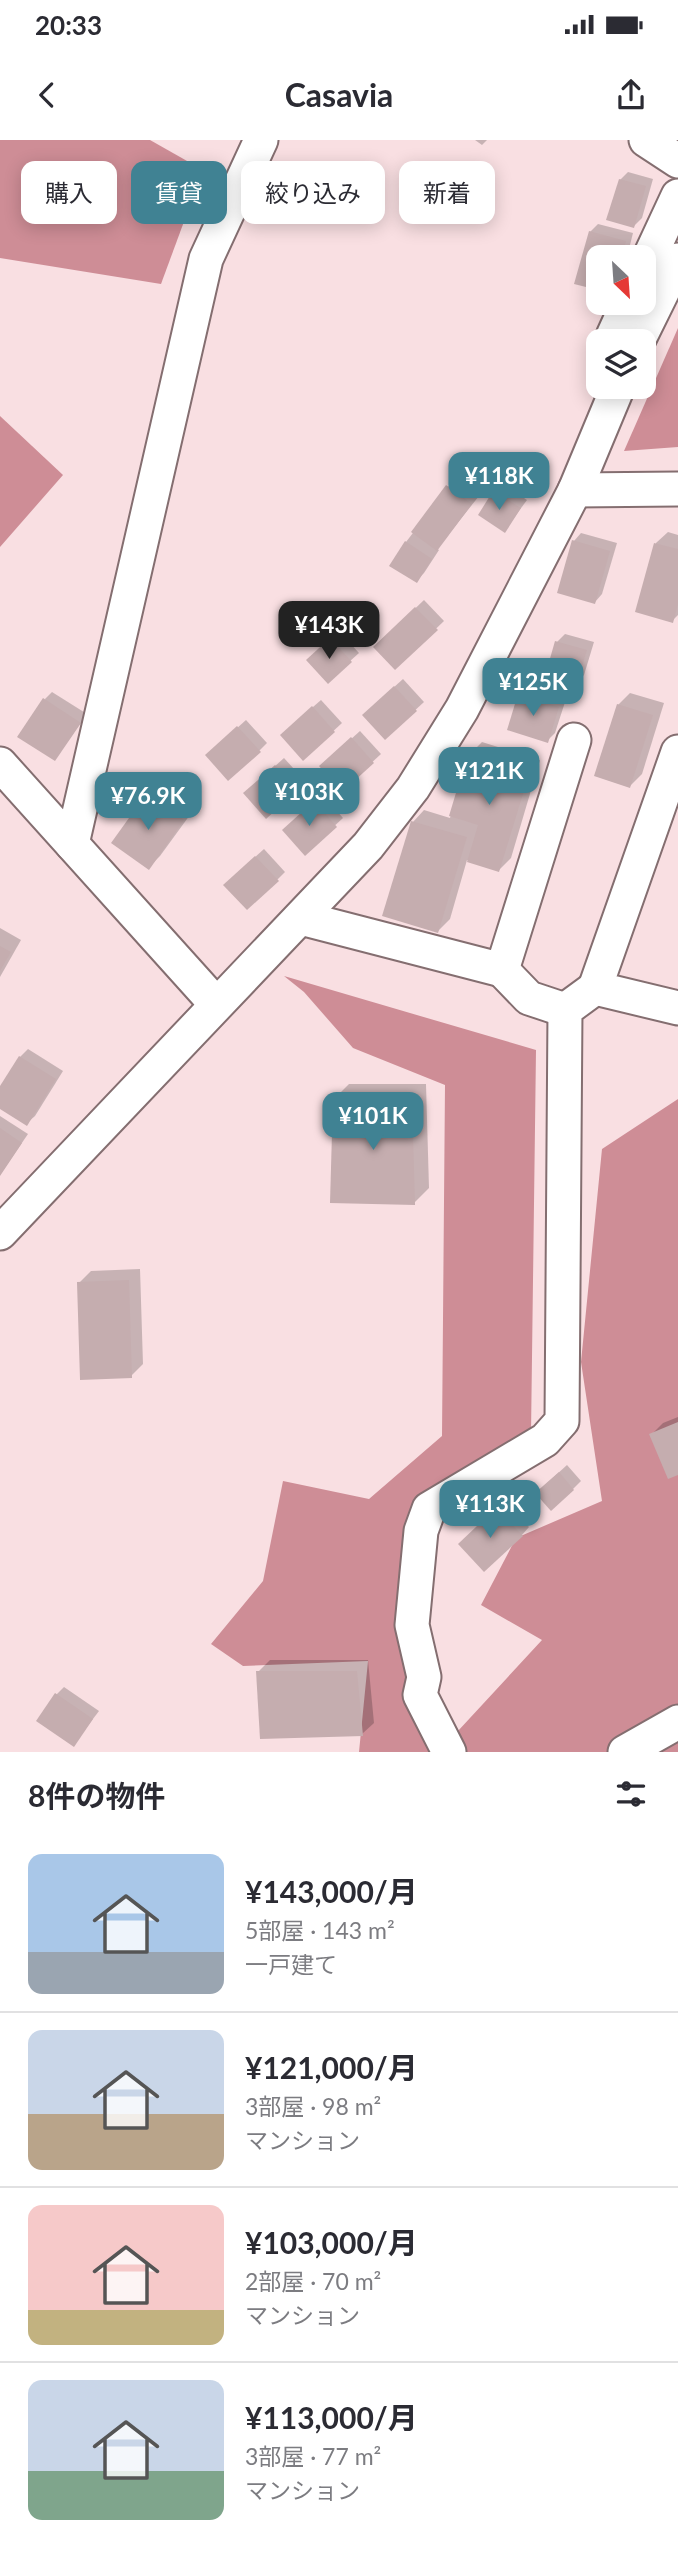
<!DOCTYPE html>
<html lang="ja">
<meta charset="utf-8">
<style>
body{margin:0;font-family:Lato,"Noto Sans JP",sans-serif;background:#f7f7f7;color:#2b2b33;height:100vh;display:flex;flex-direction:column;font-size:26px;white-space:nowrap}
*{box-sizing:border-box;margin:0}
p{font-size:23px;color:#7c7c81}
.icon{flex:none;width:38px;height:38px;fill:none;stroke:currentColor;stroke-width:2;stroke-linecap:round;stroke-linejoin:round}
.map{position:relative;height:1612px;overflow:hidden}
.sheet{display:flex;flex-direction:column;background:#fff;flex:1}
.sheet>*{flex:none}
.guide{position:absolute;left:21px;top:21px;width:637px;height:63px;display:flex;gap:14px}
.needle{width:46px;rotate:155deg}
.tools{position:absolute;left:586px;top:105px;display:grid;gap:14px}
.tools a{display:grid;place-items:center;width:70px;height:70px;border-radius:14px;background:#fff;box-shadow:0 4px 18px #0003;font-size:35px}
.price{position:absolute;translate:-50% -60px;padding:0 16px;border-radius:14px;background:#408293;color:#fff;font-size:23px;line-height:46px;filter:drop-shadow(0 2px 4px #0008)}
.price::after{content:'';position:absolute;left:50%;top:42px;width:21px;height:16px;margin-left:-10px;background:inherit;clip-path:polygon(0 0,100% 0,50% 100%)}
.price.active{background:#222;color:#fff}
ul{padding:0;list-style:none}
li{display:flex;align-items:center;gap:21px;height:175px;padding:0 28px}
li+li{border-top:2px solid #e1e1e2}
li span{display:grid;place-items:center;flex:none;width:196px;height:140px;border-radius:14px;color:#555}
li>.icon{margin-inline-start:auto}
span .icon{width:84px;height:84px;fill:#fffc;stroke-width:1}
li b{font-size:30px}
h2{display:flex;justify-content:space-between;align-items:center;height:84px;padding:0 28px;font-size:30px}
.pill{padding:0 24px;border-radius:14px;background:#fff;box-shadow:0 4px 18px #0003;font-size:24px;line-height:63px}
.pill.active{background:#408293;color:#fff}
.status{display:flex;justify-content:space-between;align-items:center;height:49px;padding:0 35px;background:#fff;direction:ltr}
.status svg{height:19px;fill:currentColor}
header{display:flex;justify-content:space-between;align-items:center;height:91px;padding:0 28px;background:#fff;font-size:32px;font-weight:700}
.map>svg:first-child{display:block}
</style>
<div class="status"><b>20:33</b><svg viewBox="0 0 49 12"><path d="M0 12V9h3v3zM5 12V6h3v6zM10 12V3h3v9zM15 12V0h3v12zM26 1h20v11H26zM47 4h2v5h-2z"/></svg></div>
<header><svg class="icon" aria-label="back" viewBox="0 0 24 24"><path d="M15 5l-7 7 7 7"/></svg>Casavia<svg class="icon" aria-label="share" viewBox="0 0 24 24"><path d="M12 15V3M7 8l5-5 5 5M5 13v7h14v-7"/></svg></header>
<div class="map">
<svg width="678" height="1612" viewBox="0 0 678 1612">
<rect width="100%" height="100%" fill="#f9dfe2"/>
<!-- forest -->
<g fill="#ce8d96">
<polygon points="0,0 150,0 203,30 161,144 0,118"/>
<polygon points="678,188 678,307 624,311"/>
<polygon points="0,276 63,335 0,407"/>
<polygon points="284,836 536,910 531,1294 436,1350 412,1485 442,1612 359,1612 368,1521 243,1526 211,1504 263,1441 283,1341 369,1359 442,1296 445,945 353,908 304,852"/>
<polygon points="678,959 678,1612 448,1612 445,1605 542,1500 481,1465 516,1398 602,1361 581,1222 602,1009"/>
</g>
<!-- shadow -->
<g fill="#0003">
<polygon points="475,0 487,0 482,5"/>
<polygon points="628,32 653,39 642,78 634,86 620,40"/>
<polygon points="598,84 633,93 627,117 598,117 598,149 576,142 590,92"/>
<polygon points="455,338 479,356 437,409 439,410 424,433 416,441 406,402"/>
<polygon points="503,344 527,360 505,390 480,375"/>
<polygon points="668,392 678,395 678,475 672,481 637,471 656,403"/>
<polygon points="581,393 617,403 602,454 595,462 574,401"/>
<polygon points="424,460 444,481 395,528 375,507"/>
<polygon points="339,491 359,513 328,541 316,512"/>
<polygon points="565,494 594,502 584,535 576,543 557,502"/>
<polygon points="403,539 424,562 385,598 372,567"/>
<polygon points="527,547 566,559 555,593 547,601 519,555"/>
<polygon points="52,552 87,574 55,619 45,559"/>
<polygon points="630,553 664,563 642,634 630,646 618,565"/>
<polygon points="321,560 342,583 303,619 290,587"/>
<polygon points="246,580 267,603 259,611 216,607"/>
<polygon points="360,591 381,614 342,650 329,619"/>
<polygon points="482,602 540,620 511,718 499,730 467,720 450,779 438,791 413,682 424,670 450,678 470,614"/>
<polygon points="284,618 305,641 297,649 253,646"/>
<polygon points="160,643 195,668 160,716 148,728 148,654"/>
<polygon points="323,655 343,678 305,713 292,682"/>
<polygon points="264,709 285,732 277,740 233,737"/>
<polygon points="0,788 21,800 0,837"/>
<polygon points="28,909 63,931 35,976 27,983 0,967 0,950 20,917"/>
<polygon points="349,944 426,944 429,1048 414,1063 334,959"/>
<polygon points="0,976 28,994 0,1035"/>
<polygon points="140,1129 143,1224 131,1236 79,1143 91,1131"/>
<polygon points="678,1277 678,1333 651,1295 663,1283"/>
<polygon points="567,1325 581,1341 573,1349 545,1345"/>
<polygon points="505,1361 529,1387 522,1395 461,1404"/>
<polygon points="270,1520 368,1520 374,1583 362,1594 258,1532"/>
<polygon points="64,1547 99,1571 74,1604 56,1555"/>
</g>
<!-- building -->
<g fill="#c5adaf">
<polygon points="619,39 646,46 634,88 606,80"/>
<polygon points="589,91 626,101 622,117 598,117 598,150 574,144"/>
<polygon points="446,345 472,364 437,411 411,392"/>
<polygon points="493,351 521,368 505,393 478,375"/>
<polygon points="572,400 610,411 595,464 557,453"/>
<polygon points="405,401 432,419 417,443 389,426"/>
<polygon points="654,403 678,409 678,464 673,483 635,472"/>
<polygon points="415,467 438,490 395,530 373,507"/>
<polygon points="330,498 352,522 328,544 306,520"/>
<polygon points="555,501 587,510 576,545 545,536"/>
<polygon points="394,546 417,571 385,600 362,575"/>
<polygon points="518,554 559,567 548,603 507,590"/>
<polygon points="43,558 81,583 55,621 17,597"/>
<polygon points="617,564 653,575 630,648 594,636"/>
<polygon points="312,566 335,592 303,621 280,595"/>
<polygon points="237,586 261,612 228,641 205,615"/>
<polygon points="351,597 374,623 342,652 319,626"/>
<polygon points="468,613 530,631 499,732 467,722 478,685 449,676"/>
<polygon points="275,625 298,650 266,679 243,653"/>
<polygon points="147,653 184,680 149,730 111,703"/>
<polygon points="314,661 337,687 305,716 282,690"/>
<polygon points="411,681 467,697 438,793 382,776"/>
<polygon points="255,716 279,741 247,770 223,745"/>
<polygon points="0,806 11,812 0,831"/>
<polygon points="19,916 56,939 27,986 0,969 0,946"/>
<polygon points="333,958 412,958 415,1065 330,1063"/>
<polygon points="0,988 22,1003 0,1036"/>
<polygon points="129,1140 132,1238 80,1240 77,1142"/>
<polygon points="678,1282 678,1335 668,1339 649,1294"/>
<polygon points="559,1332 574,1350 551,1371 535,1353"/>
<polygon points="496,1368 523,1396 484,1432 458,1404"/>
<polygon points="256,1531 357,1531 363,1596 260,1599"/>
<polygon points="55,1553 93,1579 74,1607 36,1581"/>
</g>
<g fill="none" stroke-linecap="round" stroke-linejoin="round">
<defs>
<g id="minor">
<polyline points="646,0 678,21"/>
<polyline points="644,129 678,56"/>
<polyline points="619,201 613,196 628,163"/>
<polyline points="638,201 678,120"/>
<polyline points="575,350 678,349"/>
<polyline points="678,612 595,848 678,868"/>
<polyline points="0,624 216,864"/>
<polyline points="72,704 206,119 261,0"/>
<polyline points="301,778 502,830 574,600"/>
<polyline points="502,830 529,858 565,870"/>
<polyline points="0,1093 368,706 413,648 462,569 575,350 618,247"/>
<polyline points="449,1612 420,1555 424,1537 412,1485 421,1391 429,1369 545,1300 562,1281 565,870 595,848"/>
<polyline points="625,1612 678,1582"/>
</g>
</defs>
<!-- minor casing -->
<use href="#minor" stroke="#846e70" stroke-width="37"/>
<!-- minor -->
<use href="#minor" stroke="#fff" stroke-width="33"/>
</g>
</svg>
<div class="tools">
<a><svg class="needle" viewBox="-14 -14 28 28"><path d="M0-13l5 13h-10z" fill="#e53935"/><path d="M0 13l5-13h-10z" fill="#7c7c81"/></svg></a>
<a><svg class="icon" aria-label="layers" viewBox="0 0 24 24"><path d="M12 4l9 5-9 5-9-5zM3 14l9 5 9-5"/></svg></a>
</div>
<b class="price" style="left:499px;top:372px">¥118K</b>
<b class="price active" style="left:329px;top:521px">¥143K</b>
<b class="price" style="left:533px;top:578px">¥125K</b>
<b class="price" style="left:489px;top:667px">¥121K</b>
<b class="price" style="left:309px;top:688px">¥103K</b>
<b class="price" style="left:148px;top:692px">¥76.9K</b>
<b class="price" style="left:373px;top:1012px">¥101K</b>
<b class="price" style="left:490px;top:1400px">¥113K</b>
<div class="guide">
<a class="pill">購入</a>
<a class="pill active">賃貸</a>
<a class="pill">絞り込み</a>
<a class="pill">新着</a>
</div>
</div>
<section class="sheet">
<h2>8件の物件<svg class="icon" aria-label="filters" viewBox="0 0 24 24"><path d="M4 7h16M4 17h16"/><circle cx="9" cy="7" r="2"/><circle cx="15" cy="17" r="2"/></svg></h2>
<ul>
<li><span style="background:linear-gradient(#a9c7e8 70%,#9aa5b1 0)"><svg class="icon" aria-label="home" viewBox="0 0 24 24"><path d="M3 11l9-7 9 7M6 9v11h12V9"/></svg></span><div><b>¥143,000/月</b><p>5部屋 · 143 m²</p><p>一戸建て</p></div></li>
<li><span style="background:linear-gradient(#c9d6e8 60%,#b9a48a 0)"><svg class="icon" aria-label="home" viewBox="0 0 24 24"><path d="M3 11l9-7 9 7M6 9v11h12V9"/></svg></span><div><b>¥121,000/月</b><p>3部屋 · 98 m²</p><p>マンション</p></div></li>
<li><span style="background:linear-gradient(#f6c9c9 75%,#c2b280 0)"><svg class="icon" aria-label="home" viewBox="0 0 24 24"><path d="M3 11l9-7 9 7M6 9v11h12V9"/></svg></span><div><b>¥103,000/月</b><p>2部屋 · 70 m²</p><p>マンション</p></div></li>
<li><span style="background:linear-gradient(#c9d6e8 65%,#7fa58c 0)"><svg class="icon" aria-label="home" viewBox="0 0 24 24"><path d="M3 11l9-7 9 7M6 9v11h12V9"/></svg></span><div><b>¥113,000/月</b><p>3部屋 · 77 m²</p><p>マンション</p></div></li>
</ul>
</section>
